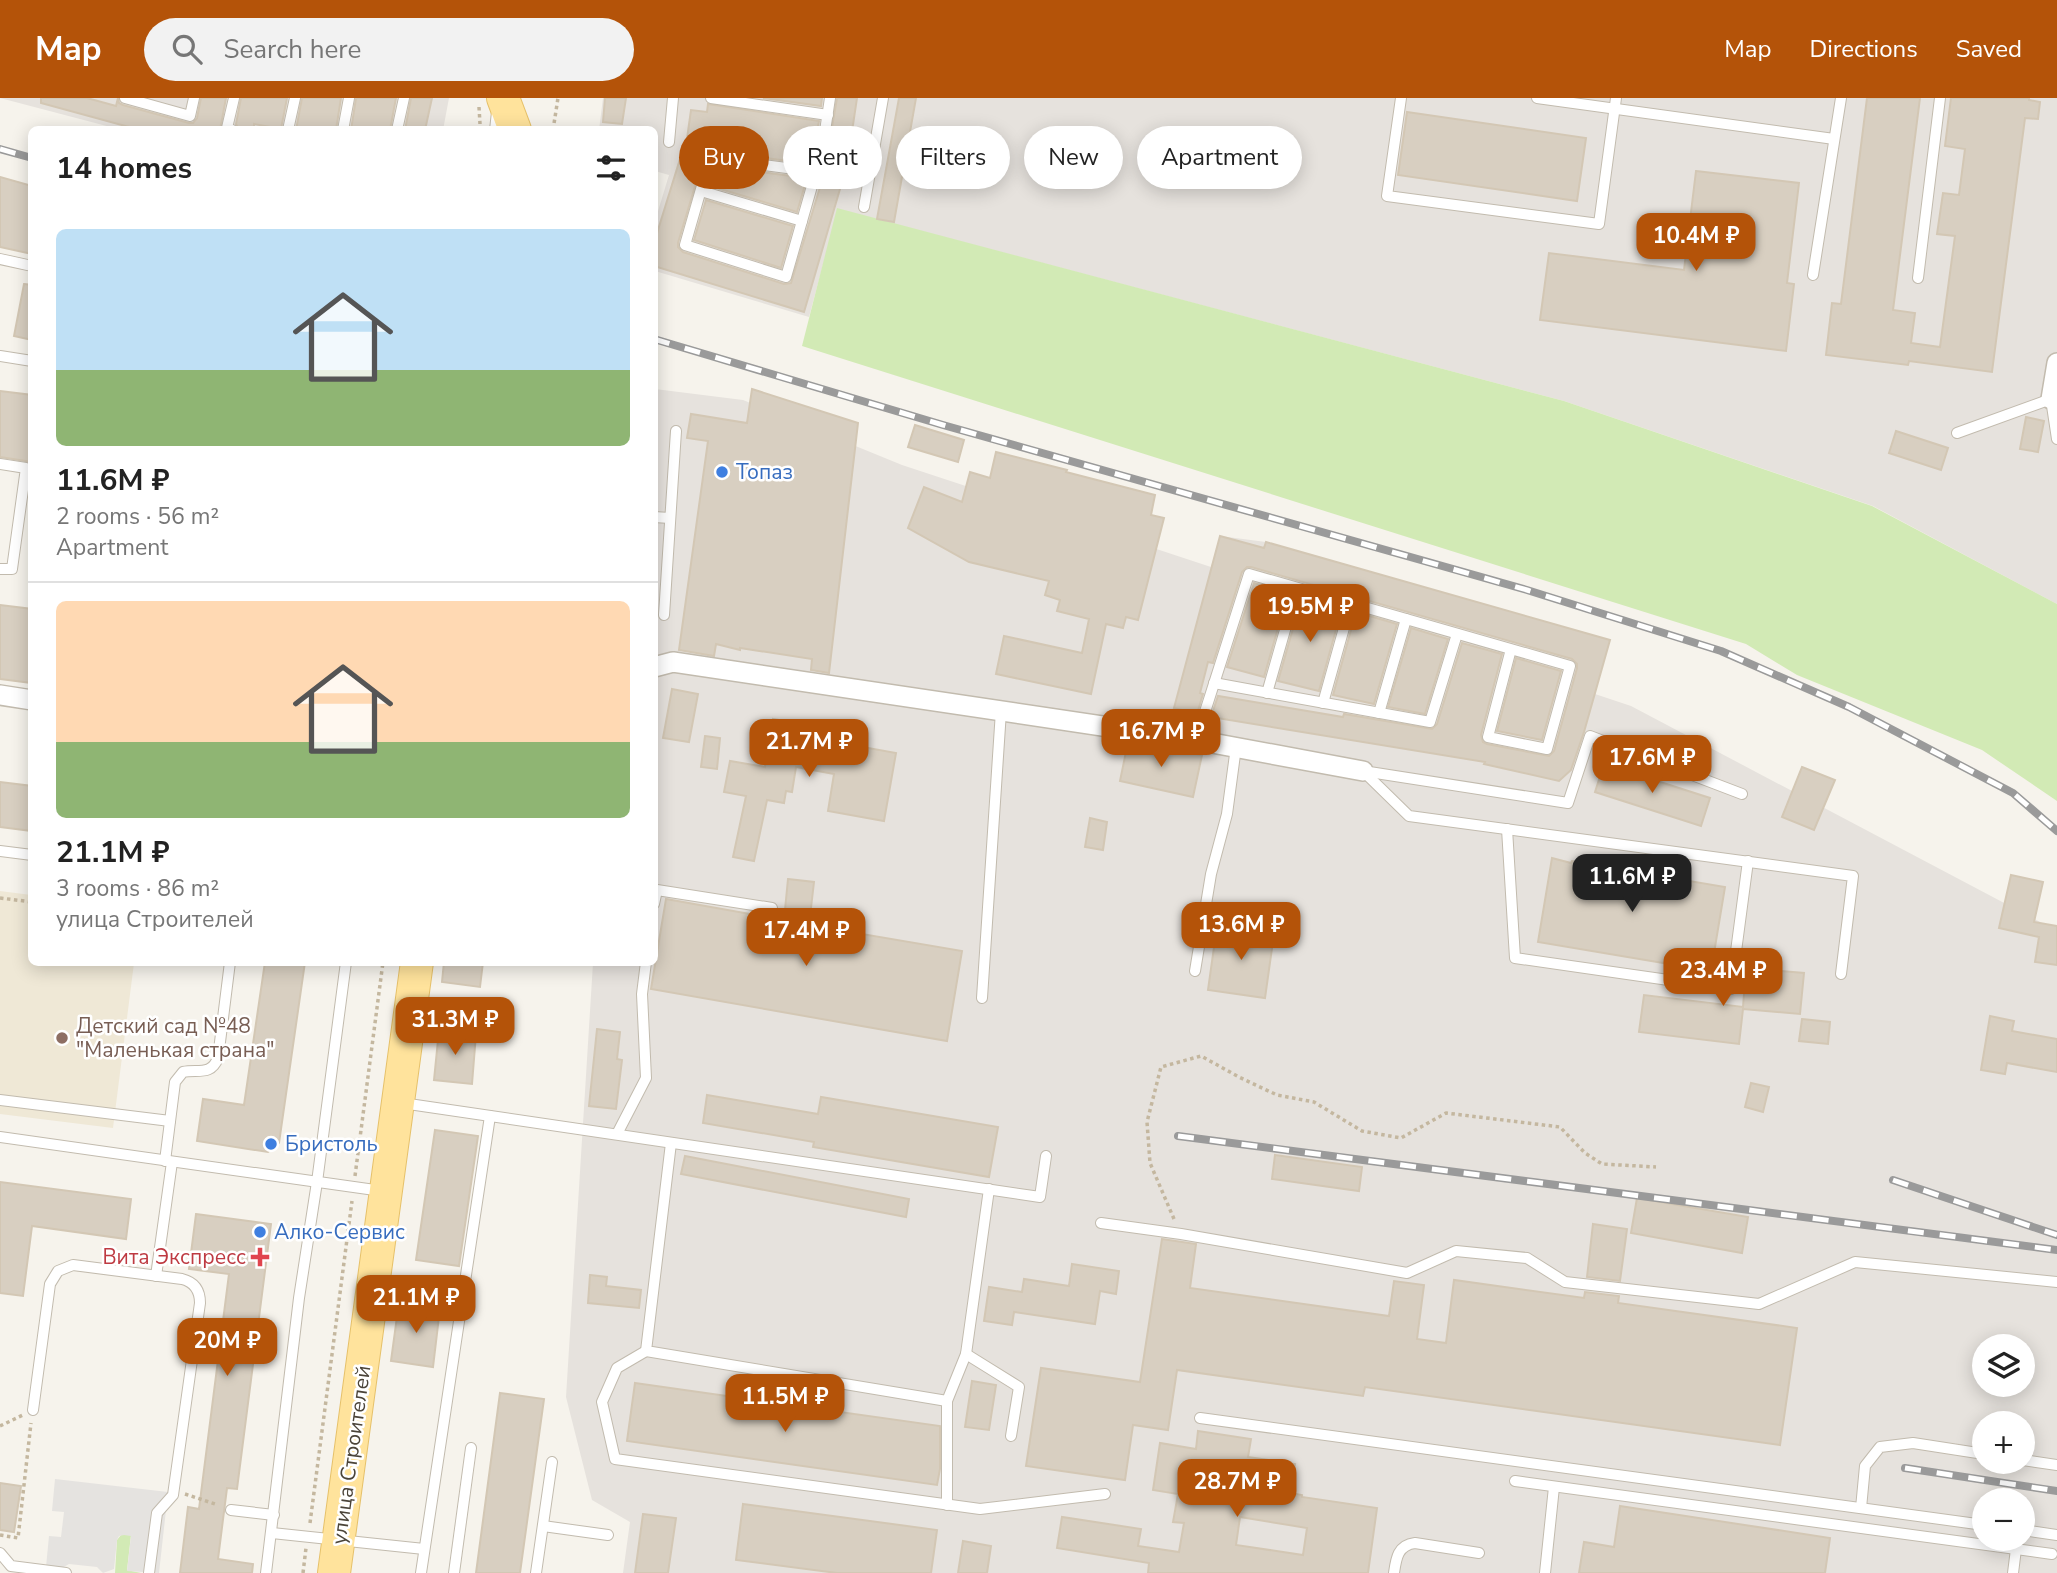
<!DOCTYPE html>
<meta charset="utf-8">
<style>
body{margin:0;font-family:"Nunito Sans",sans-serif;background:#f2f2f2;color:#222;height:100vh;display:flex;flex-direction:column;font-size:26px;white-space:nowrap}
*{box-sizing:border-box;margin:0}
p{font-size:23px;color:#767676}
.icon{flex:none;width:38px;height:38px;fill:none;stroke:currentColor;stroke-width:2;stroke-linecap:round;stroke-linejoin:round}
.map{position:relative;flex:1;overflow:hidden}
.side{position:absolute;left:28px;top:28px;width:630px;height:840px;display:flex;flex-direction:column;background:#fff;border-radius:10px;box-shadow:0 4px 18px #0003}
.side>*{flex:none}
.banner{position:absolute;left:679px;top:28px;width:665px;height:63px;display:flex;gap:14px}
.buttons{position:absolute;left:1972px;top:1236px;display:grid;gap:14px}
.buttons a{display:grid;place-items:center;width:63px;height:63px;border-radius:50%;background:#fff;box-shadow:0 4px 18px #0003;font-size:35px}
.price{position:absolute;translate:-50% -60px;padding:0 16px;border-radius:14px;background:#b45309;color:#fff;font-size:23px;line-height:46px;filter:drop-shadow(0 2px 4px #0008)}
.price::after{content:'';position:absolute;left:50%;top:42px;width:21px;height:16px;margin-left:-10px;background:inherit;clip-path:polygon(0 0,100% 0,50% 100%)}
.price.active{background:#222;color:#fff}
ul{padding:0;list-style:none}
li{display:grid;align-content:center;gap:14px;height:371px;padding:0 28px}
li+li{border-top:2px solid #e0e0e0}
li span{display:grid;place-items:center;height:217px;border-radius:10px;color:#555}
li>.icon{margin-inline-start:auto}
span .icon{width:126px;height:126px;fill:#fffc;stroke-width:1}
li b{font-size:30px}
h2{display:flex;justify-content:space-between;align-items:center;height:84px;padding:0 28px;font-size:30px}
.pill{padding:0 24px;border-radius:32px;background:#fff;box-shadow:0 4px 18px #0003;font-size:24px;line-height:63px}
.pill.active{background:#b45309;color:#fff}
header{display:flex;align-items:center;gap:42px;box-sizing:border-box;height:98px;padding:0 35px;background:#b45309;color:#fff}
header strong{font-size:33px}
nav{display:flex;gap:38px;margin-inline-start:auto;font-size:24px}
.search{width:490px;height:63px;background:#f2f2f2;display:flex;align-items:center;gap:18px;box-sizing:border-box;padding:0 24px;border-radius:38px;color:#767676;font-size:26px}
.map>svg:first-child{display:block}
</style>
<header>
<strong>Map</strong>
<div class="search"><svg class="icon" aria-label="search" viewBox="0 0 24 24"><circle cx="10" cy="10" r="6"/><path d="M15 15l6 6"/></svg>Search here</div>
<nav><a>Map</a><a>Directions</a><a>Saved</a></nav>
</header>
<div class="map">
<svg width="2057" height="1475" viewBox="0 0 2057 1475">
<rect width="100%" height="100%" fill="#f6f3ec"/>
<!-- industrial -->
<g fill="#e6e2dd" fill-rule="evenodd">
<polygon points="0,0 449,0 443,32 118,31"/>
<polygon points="603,0 2057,0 2057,506 1873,408 1564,303 838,111 809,219 655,173 655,123 669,77 655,73 654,32 599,32"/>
<path d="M655,291L743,302L902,367L1211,469L1220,438L1266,444L1610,542L1595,596L1631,608L2044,826L2057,836V1475H623L630,1424L592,1402L566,1299L593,865L654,864ZM1984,1248H2023V1286H1984ZM1984,1325H2023V1363H1984ZM1984,1402H2023V1440H1984Z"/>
</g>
<!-- education -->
<polygon fill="#efe8d6" points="0,793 31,797 32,864 134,865 113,1030 0,1016"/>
<!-- green -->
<g fill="#d2eab5">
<polygon points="837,110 1564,303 1872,408 2057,506 2057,703 1982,652 1797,577 1746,546 802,248"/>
<polygon points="121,1437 131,1437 127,1472 141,1475 115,1475 117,1442"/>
</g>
<!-- parking -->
<polygon fill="#e5e3e0" points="55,1381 168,1394 159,1475 127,1473 131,1438 124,1437 119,1438 117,1442 114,1471 103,1475 97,1469 69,1466 60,1471 46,1469 49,1438 61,1439 64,1414 52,1413"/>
<!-- building -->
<g fill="#d8cfc1" stroke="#d3c7b4" stroke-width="2" fill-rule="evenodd">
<polygon points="41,0 87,0 116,8 118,0 119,5 123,7 189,25 193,25 197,20 201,0 226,0 220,32 140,32 41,5"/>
<polygon points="241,0 287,0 281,31 254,26 254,32 239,32 236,26"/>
<polygon points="302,0 341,0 336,32 296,32"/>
<polygon points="356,0 396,0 390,32 351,32"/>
<polygon points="411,0 432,0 425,32 405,32"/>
<polygon points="605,0 626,0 622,26 603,24"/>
<polygon points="763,0 822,0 821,8"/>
<polygon points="837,0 857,0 847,67 804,214 654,168 654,145 680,61 684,62 691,12 707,14 708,6 819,23 811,66 711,53 705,55 678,145 678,149 683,154 784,186 791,185 824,76"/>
<polygon points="899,0 916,0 894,124 877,121"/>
<polygon points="1867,0 1920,0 1893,212 1915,215 1911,245 1940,249 1955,138 1937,136 1943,95 1959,97 1965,51 1945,48 1951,0 2029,0 2029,2 2040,4 2038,21 2025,20 1992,274 1909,263 1908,267 1826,257 1832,205 1841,206"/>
<polygon points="1407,14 1586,40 1577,103 1398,77"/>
<polygon points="715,68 807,80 797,114 710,88"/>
<polygon points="1696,73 1799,85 1787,185 1794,186 1786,253 1540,222 1549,155 1684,172"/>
<polygon points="0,79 32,88 32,156 0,149"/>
<polygon points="706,102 793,128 781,170 694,142"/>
<polygon points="24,186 32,187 32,242 14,238"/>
<polygon points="752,291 858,325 829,575 811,572 812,561 740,550 740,552 716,546 714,558 679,552 708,343 687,340 691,316 747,325"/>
<polygon points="0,293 32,297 32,364 0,359"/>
<polygon points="2026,319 2044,323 2038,354 2020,351"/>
<polygon points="915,327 964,342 958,364 908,349"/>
<polygon points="1896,333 1948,350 1941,372 1889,355"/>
<polygon points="996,354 1067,372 1066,374 1155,397 1151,417 1164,420 1138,522 1126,519 1123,530 1106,526 1091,596 996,576 1004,538 1082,555 1089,521 1057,513 1060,502 1045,497 1049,483 969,464 908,430 924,389 962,404 970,374 990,380"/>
<polygon points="1220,438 1264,450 1266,444 1610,542 1584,634 1571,672 1559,683 1484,666 1485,664 1211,619 1218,598 1343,619 1344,616 1432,631 1437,626 1462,545 1502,556 1481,637 1483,644 1487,646 1549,658 1554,653 1577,570 1577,566 1572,561 1251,469 1247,469 1242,474 1213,565 1208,564 1200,595 1203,596 1197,616 1174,610"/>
<polygon points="1254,485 1288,495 1264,579 1227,569"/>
<polygon points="1302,499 1342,510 1319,593 1278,583"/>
<polygon points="0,507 32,511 32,585 0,581"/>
<polygon points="1356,514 1397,526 1374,606 1333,597"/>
<polygon points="1411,530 1448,541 1425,616 1388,609"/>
<polygon points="1516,560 1561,573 1542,642 1497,633"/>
<polygon points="672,591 698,596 689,644 663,640"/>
<polygon points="773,621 804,626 802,638 896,655 884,723 828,713 834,676 796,669 792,694 786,693 784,705 767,702 754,763 733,759 746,698 724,694 730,663 765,669"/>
<polygon points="705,638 720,640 717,671 701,669"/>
<polygon points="1128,644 1202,657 1193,699 1120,683"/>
<polygon points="1604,666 1710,700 1701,728 1595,694"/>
<polygon points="1802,669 1835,682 1814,732 1782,719"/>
<polygon points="0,684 32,688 32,733 0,729"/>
<polygon points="1090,720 1107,724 1103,752 1085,749"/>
<polygon points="1552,760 1571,765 1572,763 1725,789 1711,873 1538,844"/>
<polygon points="2011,777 2043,784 2034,824 2057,828 2057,867 2035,864 2039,839 1999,830"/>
<polygon points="788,781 814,784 809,827 962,853 947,943 651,891 666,801 784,822"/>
<polygon points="1217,828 1274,836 1265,900 1208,892"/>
<polygon points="265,864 305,864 279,1045 268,1054 197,1043 203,1001 244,1007"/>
<polygon points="444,864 483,864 480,889 442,884"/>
<polygon points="1746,870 1804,875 1800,916 1743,911 1739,946 1639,934 1644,897 1743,909"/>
<polygon points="1990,918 2014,923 2012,933 2057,941 2057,974 2007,965 2005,976 1981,972"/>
<polygon points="1802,921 1830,924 1828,946 1799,943"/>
<polygon points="597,931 620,934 617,961 622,962 616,1011 589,1008"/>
<polygon points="439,932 476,936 472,986 434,982"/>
<polygon points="1751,985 1769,989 1763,1014 1745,1009"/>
<polygon points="707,997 818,1016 821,999 998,1029 989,1079 813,1049 814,1044 703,1025"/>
<polygon points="435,1032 478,1038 459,1168 416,1162"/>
<polygon points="1275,1057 1362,1069 1359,1093 1272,1081"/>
<polygon points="685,1058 909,1101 906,1119 681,1076"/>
<polygon points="0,1084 131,1101 126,1141 32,1128 23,1198 0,1195"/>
<polygon points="1637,1100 1748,1119 1742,1155 1631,1135"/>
<polygon points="196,1116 271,1126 237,1391 227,1390 218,1461 253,1466 252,1475 180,1475 188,1409 199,1411 229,1176 189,1171"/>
<polygon points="1593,1126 1627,1131 1620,1183 1587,1179"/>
<polygon points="1162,1141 1196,1146 1190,1190 1389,1218 1394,1183 1424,1187 1417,1241 1446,1245 1454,1182 1584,1200 1585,1194 1619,1198 1618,1205 1797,1230 1780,1347 1365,1289 1363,1298 1177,1272 1168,1332 1133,1327 1125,1382 1026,1368 1041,1270 1140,1284"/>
<polygon points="1072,1166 1119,1173 1116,1196 1100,1193 1095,1226 1014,1214 1012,1227 984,1223 989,1189 1022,1194 1024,1181 1069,1188"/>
<polygon points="590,1177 607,1179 606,1188 641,1192 639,1210 588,1205"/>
<polygon points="399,1204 440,1210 433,1269 391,1263"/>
<polygon points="972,1283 996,1287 989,1332 965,1329"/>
<polygon points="635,1285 940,1328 940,1371 937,1387 627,1343"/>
<polygon points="500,1295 544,1301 520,1475 476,1475"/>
<path d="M1198,1333L1251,1341L1248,1359L1295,1366L1290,1395L1302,1397V1399L1377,1410L1368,1475H1148L1149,1465L1057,1450L1062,1419L1141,1431L1138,1448L1179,1454L1184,1425L1173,1424L1178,1396L1153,1392L1160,1345L1196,1351ZM1240,1419L1307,1430L1303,1457L1236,1447Z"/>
<polygon points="0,1385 21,1388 14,1434 0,1432"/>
<polygon points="743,1406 937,1432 931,1475 837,1475 736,1462"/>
<polygon points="1620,1408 1830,1440 1825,1475 1579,1475 1584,1444 1614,1449"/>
<polygon points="643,1416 676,1420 668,1475 635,1475"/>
<polygon points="963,1443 991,1448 987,1475 958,1475"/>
</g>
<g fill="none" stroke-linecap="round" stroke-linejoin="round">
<defs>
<g id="lane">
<polyline points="125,0 190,18 194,0"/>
<polyline points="711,0 828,17"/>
<polyline points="1401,0 1387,98 1599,126 1616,0"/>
<polyline points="1537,0 1834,41"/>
<polyline points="232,32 227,30 234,0"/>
<polyline points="288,32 295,0"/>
<polyline points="343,32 349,0"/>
<polyline points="397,32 404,0"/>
<polyline points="495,32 497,14"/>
<polyline points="669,44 673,0"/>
<polyline points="817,74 710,60 685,147 786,179 822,53 830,0"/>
<polyline points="701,93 802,123"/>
<polyline points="864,109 883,0"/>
<polyline points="0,161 32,168"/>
<polyline points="1813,177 1841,0"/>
<polyline points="1918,180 1940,0"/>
<polyline points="0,258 32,263"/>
<polyline points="1957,335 2051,301 2057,341"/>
<polyline points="0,366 26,370 12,471 0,471"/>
<polyline points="654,419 670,420"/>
<polyline points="664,517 676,333"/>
<polyline points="1214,585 1430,624 1457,536"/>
<polyline points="1267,595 1297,490"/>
<polyline points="1323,605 1351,505"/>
<polyline points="1379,615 1406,521"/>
<polyline points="1196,642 1249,476 1570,568 1547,651 1488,639 1511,551"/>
<polyline points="1363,673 1409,718 1853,778 1841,876"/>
<polyline points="1363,673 1568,705 1590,638 1742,696"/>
<polyline points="1507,731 1515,860 1731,891 1748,763"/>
<polyline points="0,753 32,757"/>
<polyline points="654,806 657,792 772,810"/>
<polyline points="1195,873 1211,776 1227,716 1236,649"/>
<polyline points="982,900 1001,613"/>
<polyline points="0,1002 170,1023"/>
<polyline points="402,1005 1040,1099 1046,1058"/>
<polyline points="617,1036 646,980 642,896 646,864"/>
<polyline points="0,1039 382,1093"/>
<polyline points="671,1045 646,1253 947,1303 966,1256 989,1091"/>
<path d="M165,1063L175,984L183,974C198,971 211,978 218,960L230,864"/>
<polyline points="1101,1125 1181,1136 1407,1175 1456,1153 1527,1160 1565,1184 1759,1206 1855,1164 2057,1184"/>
<polyline points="156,1178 172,1064"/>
<polyline points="646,1253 617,1270 602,1304 615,1361 980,1411 1105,1396"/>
<polyline points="966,1256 1019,1289 1011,1338"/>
<path d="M33,1312L50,1186L58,1173L73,1167L182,1181C194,1184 200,1192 200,1205L173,1397L157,1415L149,1475"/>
<polyline points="1200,1320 1984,1427"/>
<polyline points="2023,1362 2057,1367"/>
<polyline points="1515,1383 2052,1456"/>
<polyline points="947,1407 947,1303"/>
<polyline points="1861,1410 1865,1368 1880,1349 1913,1345 1984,1356"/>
<polyline points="231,1412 274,1417"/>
<polyline points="543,1428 608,1437"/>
<polyline points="2023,1432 2057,1437"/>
<polyline points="272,1435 424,1451"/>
<polyline points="0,1455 11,1468 66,1475"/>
<polyline points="266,1475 299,1200 317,1084 346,864"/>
<polyline points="421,1475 490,1018"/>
<polyline points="454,1475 471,1350"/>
<polyline points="536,1475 552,1364"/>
<path d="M1394,1475C1396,1460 1398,1447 1415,1445L1479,1455"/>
<polyline points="1545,1475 1554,1389"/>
<polyline points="2013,1475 2016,1451"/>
</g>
<g id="street">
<polyline points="2051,301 2057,265"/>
<polyline points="654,569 673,564 1196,642 1363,673"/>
<polyline points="0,597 32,602"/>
</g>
<g id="primary">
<polyline points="503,0 515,32"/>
<polyline points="334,1475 417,864"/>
</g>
</defs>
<!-- lane casing -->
<use href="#lane" stroke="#c2bbae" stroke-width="12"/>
<!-- street casing -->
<use href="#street" stroke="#c2bbae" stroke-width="22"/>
<!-- primary casing -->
<use href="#primary" stroke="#e6c16a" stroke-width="34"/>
<!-- path -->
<g stroke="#c4b79f" stroke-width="3.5" stroke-dasharray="3.5 3.5" stroke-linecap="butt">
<polyline points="479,9 480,26"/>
<polyline points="553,32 558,0"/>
<polyline points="0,800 32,804"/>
<polyline points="355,1078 383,864"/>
<polyline points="1174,1121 1150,1065 1147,1024 1161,969 1201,958 1239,979 1277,997 1314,1004 1362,1033 1401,1040 1446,1015 1560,1029 1585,1055 1602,1066 1656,1069"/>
<polyline points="0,1328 23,1317"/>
<polyline points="185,1396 218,1407"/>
<polyline points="310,1425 352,1103"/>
<polyline points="0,1437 18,1440 31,1325"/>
<polyline points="303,1475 306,1450"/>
</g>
<!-- lane -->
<use href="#lane" stroke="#fff" stroke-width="10"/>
<!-- street -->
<use href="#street" stroke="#fff" stroke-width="19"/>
<!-- primary -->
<use href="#primary" stroke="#ffe39c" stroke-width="32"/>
<defs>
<g id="rail">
<polyline points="0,51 32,60"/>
<polyline points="654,241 943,327 1527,492 1721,553 1849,609 2013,695 2057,733"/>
<polyline points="1178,1038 2057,1152"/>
<polyline points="1893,1082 2057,1137"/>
<polyline points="1905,1370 2057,1393"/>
</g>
</defs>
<!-- rail casing -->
<use href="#rail" stroke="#9a9a9a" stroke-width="8"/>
<!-- rail -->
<use href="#rail" stroke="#fff" stroke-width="5" stroke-dasharray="16" stroke-linecap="butt"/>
</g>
<!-- markers -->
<g fill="#3f7fe0" stroke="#fff" stroke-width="2.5">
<circle cx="722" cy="374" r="7"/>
<circle cx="271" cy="1046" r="7"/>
<circle cx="260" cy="1134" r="7"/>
</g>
<circle fill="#8d6e63" stroke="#fff" stroke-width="2.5" cx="62" cy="940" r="7"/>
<path fill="#e0444e" stroke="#fff" stroke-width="2.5" d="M256.5 1148.5h7v7h7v7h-7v7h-7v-7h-7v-7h7z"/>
<g text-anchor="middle" stroke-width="5" stroke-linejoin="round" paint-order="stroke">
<!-- shop labels -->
<g font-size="21" fill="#366cbe" stroke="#fff" text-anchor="start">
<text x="736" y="381">Топаз</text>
<text x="285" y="1053">Бристоль</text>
<text x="274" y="1141">Алко-Сервис</text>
</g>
<!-- education labels -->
<g font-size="21" fill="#785e54" stroke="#fff" text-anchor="start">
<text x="76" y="935">Детский сад №48<tspan x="76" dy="24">"Маленькая страна"</tspan></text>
</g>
<!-- health labels -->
<g font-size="21" fill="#be3a42" stroke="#fff" text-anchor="end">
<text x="246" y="1166">Вита Экспресс</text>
</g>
<!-- street labels -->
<g font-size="21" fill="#4b4439" stroke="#fff">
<text transform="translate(351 1357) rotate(-82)" y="7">улица Строителей</text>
</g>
</g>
</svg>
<div class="buttons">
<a><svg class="icon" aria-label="layers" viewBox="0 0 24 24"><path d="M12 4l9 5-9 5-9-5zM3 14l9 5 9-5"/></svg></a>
<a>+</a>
<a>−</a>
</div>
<b class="price" style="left:1696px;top:175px">10.4M ₽</b>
<b class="price" style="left:1310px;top:546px">19.5M ₽</b>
<b class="price" style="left:1161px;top:671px">16.7M ₽</b>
<b class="price" style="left:809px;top:681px">21.7M ₽</b>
<b class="price" style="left:1652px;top:697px">17.6M ₽</b>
<b class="price active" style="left:1632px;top:816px">11.6M ₽</b>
<b class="price" style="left:1241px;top:864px">13.6M ₽</b>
<b class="price" style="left:806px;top:870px">17.4M ₽</b>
<b class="price" style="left:1723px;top:910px">23.4M ₽</b>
<b class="price" style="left:455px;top:959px">31.3M ₽</b>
<b class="price" style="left:416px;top:1237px">21.1M ₽</b>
<b class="price" style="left:227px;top:1280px">20M ₽</b>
<b class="price" style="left:785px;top:1336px">11.5M ₽</b>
<b class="price" style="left:1237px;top:1421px">28.7M ₽</b>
<div class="banner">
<a class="pill active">Buy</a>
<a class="pill">Rent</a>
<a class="pill">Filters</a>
<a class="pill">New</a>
<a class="pill">Apartment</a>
</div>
<section class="side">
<h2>14 homes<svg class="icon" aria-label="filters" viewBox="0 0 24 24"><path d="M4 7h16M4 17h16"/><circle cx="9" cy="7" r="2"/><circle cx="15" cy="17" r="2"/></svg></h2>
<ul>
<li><span style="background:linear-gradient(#bfe0f5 65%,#8fb573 0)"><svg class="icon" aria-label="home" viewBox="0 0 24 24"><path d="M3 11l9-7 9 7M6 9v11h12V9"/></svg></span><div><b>11.6M ₽</b><p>2 rooms · 56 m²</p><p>Apartment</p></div></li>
<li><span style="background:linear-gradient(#ffd9b3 65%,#8fb573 0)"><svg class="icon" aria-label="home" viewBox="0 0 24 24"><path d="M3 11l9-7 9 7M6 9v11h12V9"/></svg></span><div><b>21.1M ₽</b><p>3 rooms · 86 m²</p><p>улица Строителей</p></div></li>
</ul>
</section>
</div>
